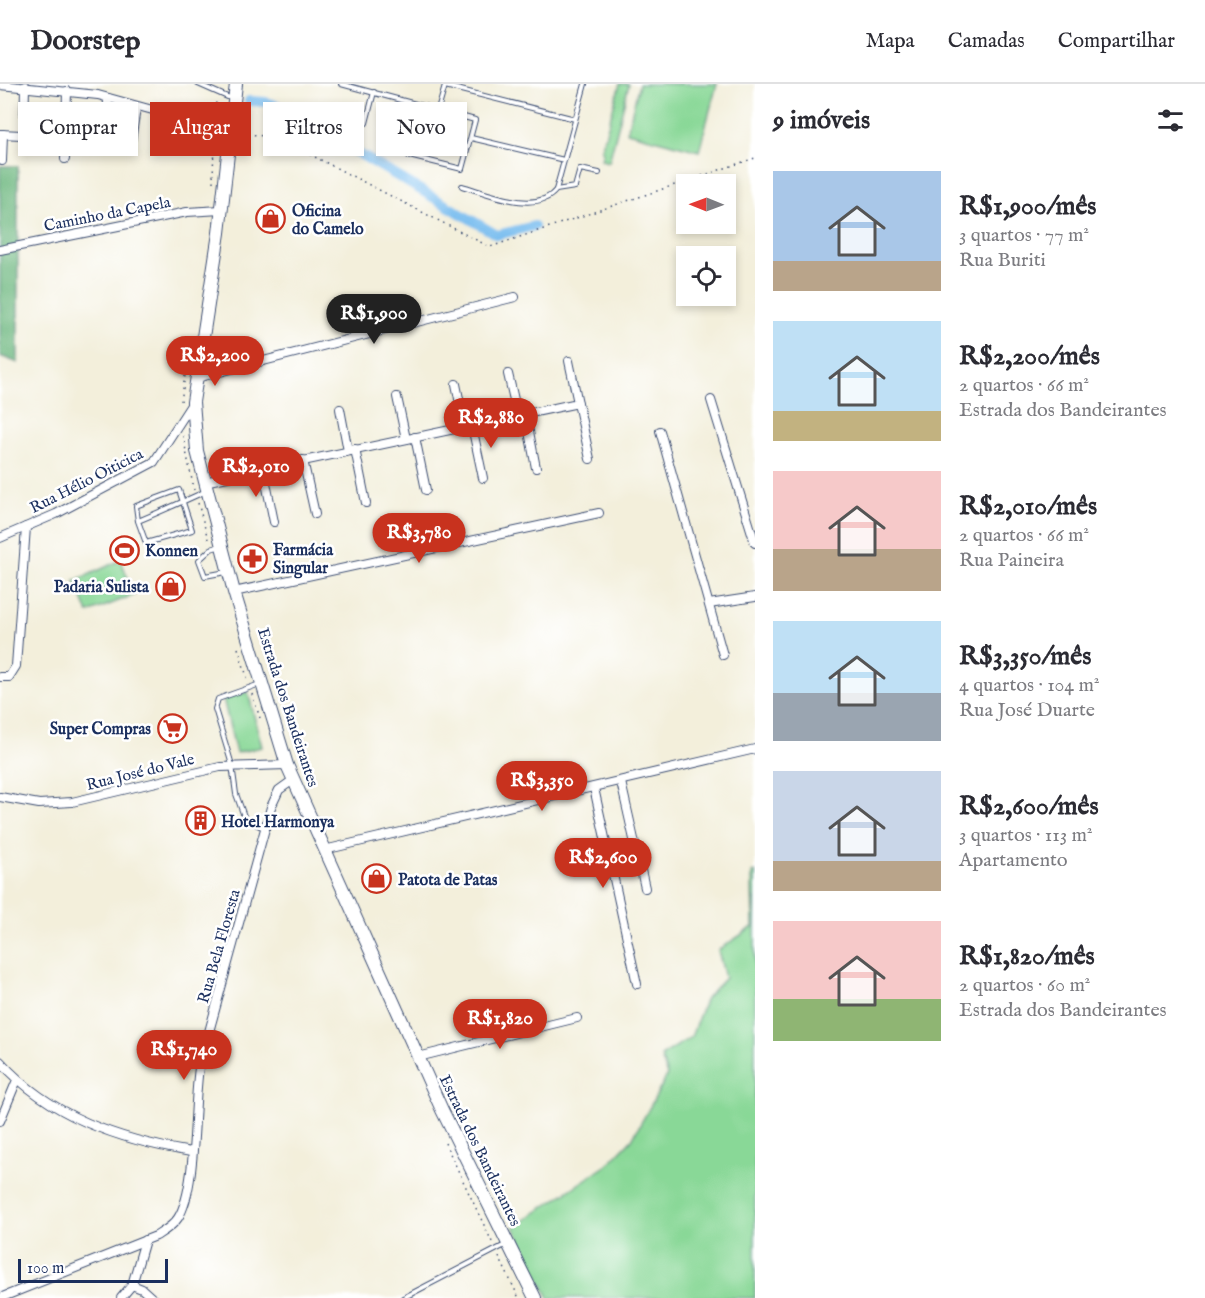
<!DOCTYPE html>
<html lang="pt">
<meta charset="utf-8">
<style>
body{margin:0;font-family:"IM FELL English",serif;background:#f2f2f3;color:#2b2b33;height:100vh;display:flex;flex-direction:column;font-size:22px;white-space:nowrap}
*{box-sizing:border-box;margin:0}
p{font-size:20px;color:#7c7c81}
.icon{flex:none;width:33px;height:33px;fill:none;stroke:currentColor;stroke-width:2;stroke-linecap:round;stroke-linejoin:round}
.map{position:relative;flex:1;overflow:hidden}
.panel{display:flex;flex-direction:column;background:#fff;width:450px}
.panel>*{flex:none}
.hud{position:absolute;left:18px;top:18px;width:570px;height:54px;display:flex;gap:12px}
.needle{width:39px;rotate:271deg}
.fabs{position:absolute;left:676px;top:90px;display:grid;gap:12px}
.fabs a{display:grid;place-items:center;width:60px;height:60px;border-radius:0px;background:#fff;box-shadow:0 3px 9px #0003;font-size:30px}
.scale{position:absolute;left:18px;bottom:15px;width:150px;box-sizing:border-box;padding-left:6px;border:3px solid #1b2f5e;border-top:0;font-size:16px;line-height:21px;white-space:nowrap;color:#1b2f5e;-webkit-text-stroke:4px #fff;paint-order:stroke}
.price{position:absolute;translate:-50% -51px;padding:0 14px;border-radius:21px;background:#c8321e;color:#fff;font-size:20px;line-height:39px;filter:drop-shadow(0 2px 3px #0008)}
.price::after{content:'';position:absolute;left:50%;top:36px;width:18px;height:14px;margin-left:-9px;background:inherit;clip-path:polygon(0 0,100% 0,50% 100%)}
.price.selected{background:#222;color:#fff}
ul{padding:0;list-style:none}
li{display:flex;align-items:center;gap:18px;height:150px;padding:0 18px}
li span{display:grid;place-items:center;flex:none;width:168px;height:120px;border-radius:0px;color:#555}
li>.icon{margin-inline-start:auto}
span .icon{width:72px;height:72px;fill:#fffc;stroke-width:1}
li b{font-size:26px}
h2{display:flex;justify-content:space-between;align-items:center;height:72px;padding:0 18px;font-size:26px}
.pill{padding:0 21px;border-radius:0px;background:#fff;box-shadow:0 3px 9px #0003;font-size:21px;line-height:54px}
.pill.selected{background:#c8321e;color:#fff}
header{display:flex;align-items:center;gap:36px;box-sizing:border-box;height:84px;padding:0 30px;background:#fff;border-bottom:2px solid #e1e1e2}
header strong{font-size:28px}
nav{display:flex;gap:33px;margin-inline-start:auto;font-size:21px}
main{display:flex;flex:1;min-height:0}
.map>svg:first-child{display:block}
</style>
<header>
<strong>Doorstep</strong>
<nav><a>Mapa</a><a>Camadas</a><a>Compartilhar</a></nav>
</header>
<main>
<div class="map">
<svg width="755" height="1214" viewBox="0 0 755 1214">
<rect width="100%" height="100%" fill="#fff"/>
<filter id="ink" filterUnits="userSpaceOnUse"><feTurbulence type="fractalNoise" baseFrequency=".0167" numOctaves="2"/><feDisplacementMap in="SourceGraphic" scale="12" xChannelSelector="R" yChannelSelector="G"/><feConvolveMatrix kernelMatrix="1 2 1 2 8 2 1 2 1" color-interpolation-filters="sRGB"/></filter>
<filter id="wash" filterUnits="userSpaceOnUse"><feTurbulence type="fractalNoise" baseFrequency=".008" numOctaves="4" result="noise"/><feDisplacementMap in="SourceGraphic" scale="24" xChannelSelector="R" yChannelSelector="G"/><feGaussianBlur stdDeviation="1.35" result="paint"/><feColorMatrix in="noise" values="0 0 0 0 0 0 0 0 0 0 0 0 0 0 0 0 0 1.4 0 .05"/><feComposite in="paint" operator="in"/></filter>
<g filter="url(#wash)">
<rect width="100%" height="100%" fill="#f3efdb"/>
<!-- green -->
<g fill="#89d897" stroke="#52847a" stroke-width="1.5">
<polygon points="620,0 629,0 609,78 601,76 603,67 601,66"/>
<polygon points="639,0 717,0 699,67 627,48"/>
<polygon points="121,476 134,511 88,529 75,497"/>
<polygon points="248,608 262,663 236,669 223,614"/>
<polygon points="755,788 755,1214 549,1214 514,1143 607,1081 632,1055 667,992 661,972 691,953 706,914 725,894 718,866 753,843 752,789"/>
</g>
<!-- forest -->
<polygon fill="#6eb880" stroke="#44746f" stroke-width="1.5" points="0,82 18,82 18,279 0,272"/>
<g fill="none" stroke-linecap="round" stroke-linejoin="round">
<!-- canal -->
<polyline stroke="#79bdef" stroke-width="10" points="249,17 265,18 278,22 497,151 534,142"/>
</g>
</g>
<g filter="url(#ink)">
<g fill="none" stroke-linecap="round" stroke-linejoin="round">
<defs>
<g id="lane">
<polyline points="198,0 232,15"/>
<polyline points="341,0 438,26"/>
<polyline points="366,39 374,8"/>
<polyline points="471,54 564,76"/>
<polyline points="409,72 462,85 475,36 438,26 445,2 575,35"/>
<path d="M462,102C487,109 537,131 556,106L585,0"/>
<polyline points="556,106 575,103 580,85 599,89"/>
<path d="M138,437L136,422L179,406L192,446L146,459L138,437C160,428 182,418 204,408"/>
<polyline points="221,462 211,465 199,476 205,492 226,488"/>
<polyline points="260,600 218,615 215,625 232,681 236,710 245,735 264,744"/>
<polyline points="403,1214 505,1161"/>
</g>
<g id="street">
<polyline points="0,1 98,11 229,47"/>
<polyline points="0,50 66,53"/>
<polyline points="24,50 25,2"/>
<polyline points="130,64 136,24"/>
<polyline points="106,66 108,14"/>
<polyline points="65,75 67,7"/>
<polyline points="2,77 3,50"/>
<polyline points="0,166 187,128 221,126"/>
<polyline points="569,277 590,375"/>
<polyline points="508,290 518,333"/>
<polyline points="196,294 515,213"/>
<polyline points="456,300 465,344"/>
<polyline points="397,313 406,355"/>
<polyline points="711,316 755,459"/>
<polyline points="340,325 348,367"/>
<polyline points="526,332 536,384"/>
<polyline points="472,342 483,394"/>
<polyline points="660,347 723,571"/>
<polyline points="415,353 426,406"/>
<polyline points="355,365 366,419"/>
<polyline points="303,376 315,430"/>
<polyline points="263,384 274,438"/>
<polyline points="204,398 578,319"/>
<polyline points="0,454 56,430 154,378 193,318"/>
<polyline points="234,508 599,429"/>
<polyline points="709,520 755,513"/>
<polyline points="0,593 9,593 16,582 26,443"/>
<polyline points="621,698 645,804"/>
<polyline points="594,704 637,900"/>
<polyline points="0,713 39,720 72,718 220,683 287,681"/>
<polyline points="324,766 755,665"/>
<polyline points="418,973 577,934"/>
<path d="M0,977C50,1033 120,1056 191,1068"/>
<polyline points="0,1037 17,996"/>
<polyline points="132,1201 142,1205 152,1214"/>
<path d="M0,1214L156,1152C164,1147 173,1142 178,1134C197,1104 193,1024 199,984L271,723L279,706L293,696"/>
<polyline points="121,1214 132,1201 145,1156"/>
</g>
<polyline id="secondary" points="236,0 219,149 193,318 197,367 234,508 287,681 442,1026 535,1214"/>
</defs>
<!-- lane casing -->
<use href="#lane" stroke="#3b4c71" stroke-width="6"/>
<!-- street casing -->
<use href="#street" stroke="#3b4c71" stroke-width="10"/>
<!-- secondary casing -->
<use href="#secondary" stroke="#3b4c71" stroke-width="14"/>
<!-- path -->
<g stroke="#3b4c71" stroke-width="1.5" stroke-dasharray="1.5 4.5" stroke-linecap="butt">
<polyline points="215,32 216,16"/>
<polyline points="242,49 278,54 490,163 755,74"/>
<polyline points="213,98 214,52"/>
<polyline points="181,317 190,260"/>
<polyline points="183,352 194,406"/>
<polyline points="198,419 208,455"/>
<polyline points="238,564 248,596"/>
<polyline points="252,610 260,634"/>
<polyline points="445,1059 493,1160"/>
<polyline points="499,1173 519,1214"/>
</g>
<!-- lane -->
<use href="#lane" stroke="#fff" stroke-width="4"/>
<!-- street -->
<use href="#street" stroke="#fff" stroke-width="8"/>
<!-- secondary -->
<use href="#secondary" stroke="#fff" stroke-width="12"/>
</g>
</g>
<!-- icons -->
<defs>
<symbol id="shop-ring" viewBox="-11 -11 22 22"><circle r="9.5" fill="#fff" stroke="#c8321e" stroke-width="1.5"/><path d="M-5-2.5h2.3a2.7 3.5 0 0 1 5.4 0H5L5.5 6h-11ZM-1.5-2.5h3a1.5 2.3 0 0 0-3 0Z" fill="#c8321e"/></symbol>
<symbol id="stadium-ring" viewBox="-11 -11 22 22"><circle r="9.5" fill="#fff" stroke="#c8321e" stroke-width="1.5"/><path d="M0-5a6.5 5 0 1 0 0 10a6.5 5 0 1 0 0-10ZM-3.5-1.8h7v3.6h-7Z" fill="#c8321e"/></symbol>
<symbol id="pharmacy-ring" viewBox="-11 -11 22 22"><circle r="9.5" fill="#fff" stroke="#c8321e" stroke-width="1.5"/><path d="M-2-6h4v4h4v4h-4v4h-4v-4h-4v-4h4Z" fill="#c8321e"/></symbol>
<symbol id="supermarket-ring" viewBox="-11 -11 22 22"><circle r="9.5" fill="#fff" stroke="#c8321e" stroke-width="1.5"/><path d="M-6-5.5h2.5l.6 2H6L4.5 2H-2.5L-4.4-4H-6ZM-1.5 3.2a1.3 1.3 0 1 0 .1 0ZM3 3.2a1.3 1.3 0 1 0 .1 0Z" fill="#c8321e"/></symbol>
<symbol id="building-ring" viewBox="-11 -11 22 22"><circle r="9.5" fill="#fff" stroke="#c8321e" stroke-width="1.5"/><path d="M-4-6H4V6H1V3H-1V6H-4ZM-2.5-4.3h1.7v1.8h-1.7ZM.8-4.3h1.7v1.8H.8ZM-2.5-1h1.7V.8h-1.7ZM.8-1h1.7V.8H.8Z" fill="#c8321e"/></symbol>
</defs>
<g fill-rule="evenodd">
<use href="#shop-ring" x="254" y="118" width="33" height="33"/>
<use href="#stadium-ring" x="108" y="450" width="33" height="33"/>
<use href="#pharmacy-ring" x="236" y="458" width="33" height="33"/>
<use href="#shop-ring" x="154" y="486" width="33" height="33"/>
<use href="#supermarket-ring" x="156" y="628" width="33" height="33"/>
<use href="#building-ring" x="184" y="720" width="33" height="33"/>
<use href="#shop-ring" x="360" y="778" width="33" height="33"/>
</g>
<g text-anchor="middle" stroke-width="5" stroke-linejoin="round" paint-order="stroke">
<!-- poi labels -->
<g font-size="16" font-weight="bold" fill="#1b2f5e" stroke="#fff" text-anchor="start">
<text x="292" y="132">Oficina<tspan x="292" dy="18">do Camelo</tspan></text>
<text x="273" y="471">Farmácia<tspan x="273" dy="18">Singular</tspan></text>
<text x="145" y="472">Konnen</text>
<text x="149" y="508" text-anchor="end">Padaria Sulista</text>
<text x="151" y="650" text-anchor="end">Super Compras</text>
<text x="221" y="743">Hotel Harmonya</text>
<text x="398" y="801">Patota de Patas</text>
</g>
<!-- street labels -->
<g font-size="16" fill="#1b2f5e" stroke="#fff">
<text transform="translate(107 129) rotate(-11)" y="6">Caminho da Capela</text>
<text transform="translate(86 396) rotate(-27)" y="6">Rua Hélio Oiticica</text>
<text transform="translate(289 623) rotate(72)" y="6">Estrada dos Bandeirantes</text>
<text transform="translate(140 687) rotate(-14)" y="6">Rua José do Vale</text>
<text transform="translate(218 862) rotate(-74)" y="6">Rua Bela Floresta</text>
<text transform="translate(481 1066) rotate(64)" y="6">Estrada dos Bandeirantes</text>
</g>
</g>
</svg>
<div class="fabs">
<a><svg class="needle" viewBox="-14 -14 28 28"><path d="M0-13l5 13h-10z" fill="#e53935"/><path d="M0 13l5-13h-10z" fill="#7c7c81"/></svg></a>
<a><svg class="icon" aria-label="locate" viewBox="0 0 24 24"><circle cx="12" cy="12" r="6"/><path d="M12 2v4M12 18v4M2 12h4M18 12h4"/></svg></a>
</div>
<div class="scale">100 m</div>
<b class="price selected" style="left:374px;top:261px">R$1,900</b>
<b class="price" style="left:215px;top:303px">R$2,200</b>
<b class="price" style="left:491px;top:365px">R$2,880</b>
<b class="price" style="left:256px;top:414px">R$2,010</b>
<b class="price" style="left:419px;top:480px">R$3,780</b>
<b class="price" style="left:542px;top:728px">R$3,350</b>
<b class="price" style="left:603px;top:805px">R$2,600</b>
<b class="price" style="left:500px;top:966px">R$1,820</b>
<b class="price" style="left:184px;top:997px">R$1,740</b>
<div class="hud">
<a class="pill">Comprar</a>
<a class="pill selected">Alugar</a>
<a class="pill">Filtros</a>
<a class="pill">Novo</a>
</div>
</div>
<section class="panel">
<h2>9 imóveis<svg class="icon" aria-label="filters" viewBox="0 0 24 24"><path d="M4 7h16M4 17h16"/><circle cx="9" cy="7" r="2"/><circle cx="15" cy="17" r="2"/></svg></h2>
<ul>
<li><span style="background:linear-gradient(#a9c7e8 75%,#b9a48a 0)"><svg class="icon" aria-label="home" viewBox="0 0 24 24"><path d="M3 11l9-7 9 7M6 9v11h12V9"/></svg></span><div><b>R$1,900/mês</b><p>3 quartos · 77 m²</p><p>Rua Buriti</p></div></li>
<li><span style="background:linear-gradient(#bfe0f5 75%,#c2b280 0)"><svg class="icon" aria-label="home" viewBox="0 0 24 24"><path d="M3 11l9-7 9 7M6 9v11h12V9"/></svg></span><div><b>R$2,200/mês</b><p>2 quartos · 66 m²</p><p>Estrada dos Bandeirantes</p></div></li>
<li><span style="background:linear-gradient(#f6c9c9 65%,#b9a48a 0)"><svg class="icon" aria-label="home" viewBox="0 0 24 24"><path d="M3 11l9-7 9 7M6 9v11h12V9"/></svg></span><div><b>R$2,010/mês</b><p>2 quartos · 66 m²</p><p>Rua Paineira</p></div></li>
<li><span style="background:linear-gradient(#bfe0f5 60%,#9aa5b1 0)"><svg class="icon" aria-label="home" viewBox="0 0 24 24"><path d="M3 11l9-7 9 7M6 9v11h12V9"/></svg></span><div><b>R$3,350/mês</b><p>4 quartos · 104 m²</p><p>Rua José Duarte</p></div></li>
<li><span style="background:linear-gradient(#c9d6e8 75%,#b9a48a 0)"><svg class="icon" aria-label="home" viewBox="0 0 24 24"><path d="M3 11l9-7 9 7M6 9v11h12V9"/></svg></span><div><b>R$2,600/mês</b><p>3 quartos · 113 m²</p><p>Apartamento</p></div></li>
<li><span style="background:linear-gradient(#f6c9c9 65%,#8fb573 0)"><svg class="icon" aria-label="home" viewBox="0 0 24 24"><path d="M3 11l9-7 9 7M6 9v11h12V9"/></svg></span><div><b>R$1,820/mês</b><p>2 quartos · 60 m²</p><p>Estrada dos Bandeirantes</p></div></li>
</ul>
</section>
</main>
